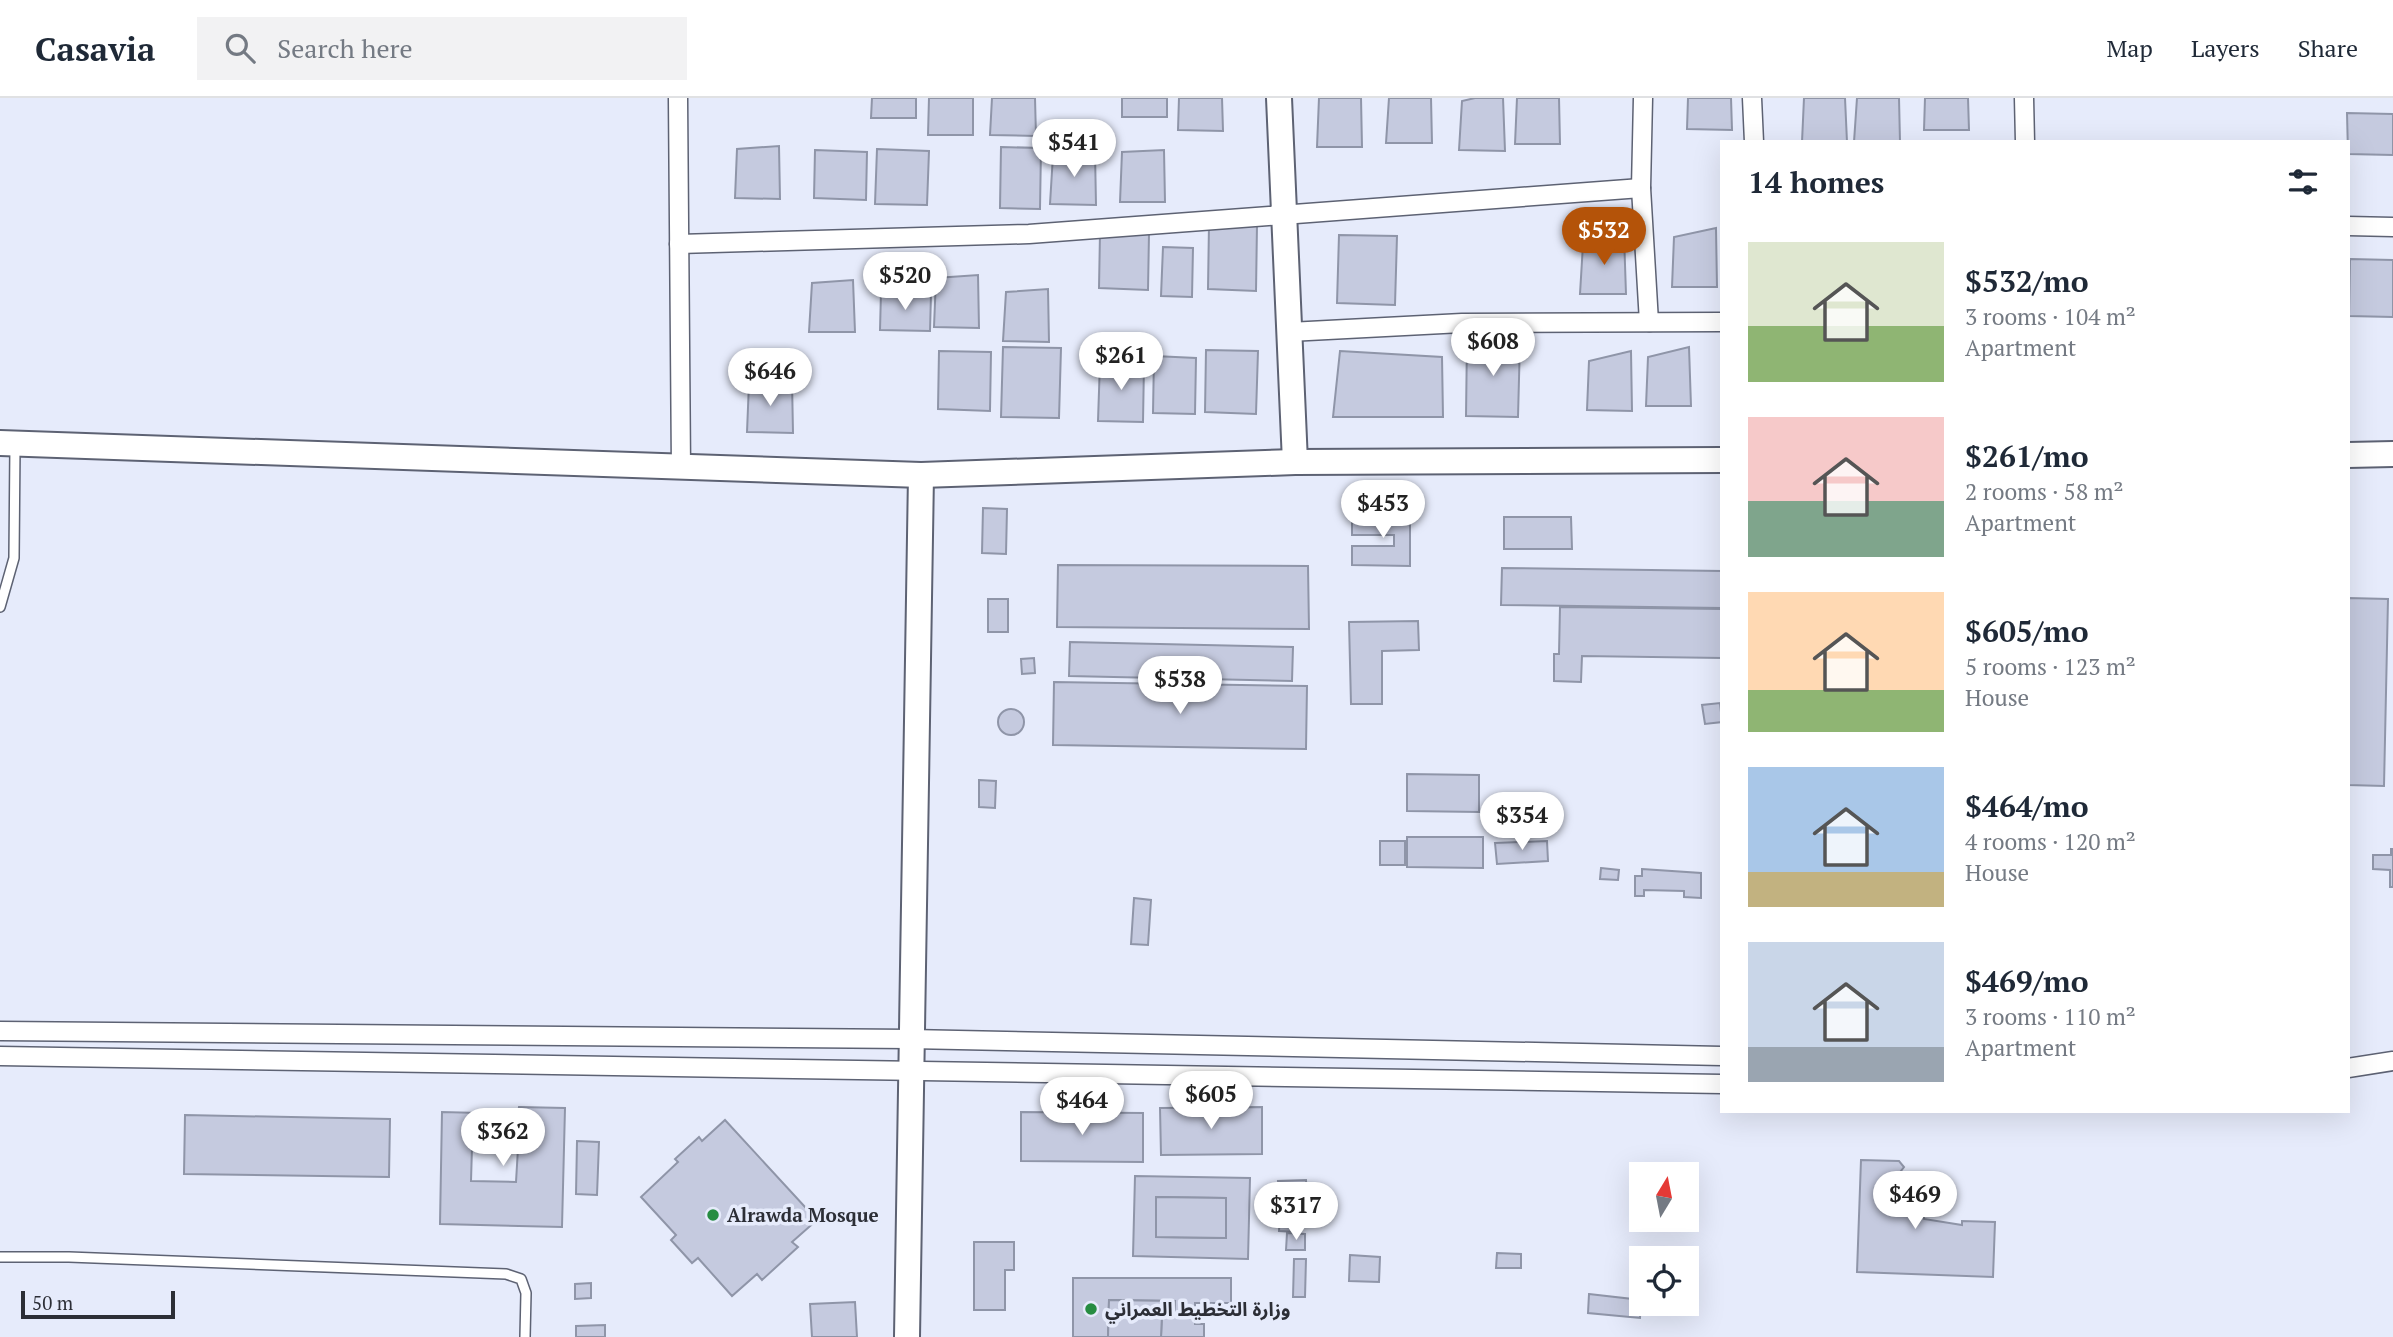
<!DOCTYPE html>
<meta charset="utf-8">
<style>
body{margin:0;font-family:"PT Serif","Noto Sans Arabic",serif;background:#f2f2f3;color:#1f2937;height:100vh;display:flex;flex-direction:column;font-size:26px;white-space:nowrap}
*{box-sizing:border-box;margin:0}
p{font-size:23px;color:#747a83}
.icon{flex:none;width:38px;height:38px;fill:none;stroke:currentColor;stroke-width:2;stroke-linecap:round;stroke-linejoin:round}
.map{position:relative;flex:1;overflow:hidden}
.panel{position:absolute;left:1720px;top:42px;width:630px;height:973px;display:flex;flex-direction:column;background:#fff;border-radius:0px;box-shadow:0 7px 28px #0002}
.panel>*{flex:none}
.needle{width:46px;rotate:10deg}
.buttons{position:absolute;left:1629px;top:1064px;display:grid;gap:14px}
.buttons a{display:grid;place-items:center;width:70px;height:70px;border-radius:0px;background:#fff;box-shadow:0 7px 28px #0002;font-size:35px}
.scale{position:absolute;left:21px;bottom:18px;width:154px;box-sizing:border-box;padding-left:7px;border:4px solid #2c2e36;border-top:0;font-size:19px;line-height:24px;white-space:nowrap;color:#2c2e36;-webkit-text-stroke:5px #e6ebfb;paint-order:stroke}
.price{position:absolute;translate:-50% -60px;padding:0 16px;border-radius:24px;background:#fff;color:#222;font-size:23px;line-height:46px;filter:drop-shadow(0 2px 4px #0008)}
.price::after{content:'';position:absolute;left:50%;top:42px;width:21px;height:16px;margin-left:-10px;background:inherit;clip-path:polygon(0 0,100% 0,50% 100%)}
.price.on{background:#b45309;color:#fff}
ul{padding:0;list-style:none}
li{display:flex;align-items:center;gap:21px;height:175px;padding:0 28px}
li span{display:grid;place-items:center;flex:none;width:196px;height:140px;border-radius:0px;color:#555}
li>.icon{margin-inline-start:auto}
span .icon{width:84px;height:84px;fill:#fffc;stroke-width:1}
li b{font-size:30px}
h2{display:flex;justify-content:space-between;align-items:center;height:84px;padding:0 28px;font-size:30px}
header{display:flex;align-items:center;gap:42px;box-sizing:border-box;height:98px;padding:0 35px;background:#fff;border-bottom:2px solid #e0e1e3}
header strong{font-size:33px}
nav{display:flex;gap:38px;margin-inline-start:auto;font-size:24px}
.search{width:490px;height:63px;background:#f2f2f3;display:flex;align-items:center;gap:18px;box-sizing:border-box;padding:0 24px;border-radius:0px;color:#747a83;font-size:26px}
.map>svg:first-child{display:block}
</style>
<header>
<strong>Casavia</strong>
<div class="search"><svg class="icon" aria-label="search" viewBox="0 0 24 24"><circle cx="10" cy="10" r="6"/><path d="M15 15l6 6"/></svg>Search here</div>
<nav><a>Map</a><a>Layers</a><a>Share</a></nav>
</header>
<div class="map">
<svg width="2393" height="1239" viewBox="0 0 2393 1239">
<rect width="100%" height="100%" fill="#e6ebfb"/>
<!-- building -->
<g fill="#c5cadf" stroke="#8f95a8" stroke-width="2" fill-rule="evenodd">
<polygon points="872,0 916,0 916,20 871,20"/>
<polygon points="929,0 973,0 973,37 928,37"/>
<polygon points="992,0 1035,0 1036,38 990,37"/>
<rect x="1122" y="0" width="45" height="19"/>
<polygon points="1179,0 1222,0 1223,33 1178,32"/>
<polygon points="1319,0 1361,0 1362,49 1317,49"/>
<polygon points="1389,0 1431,0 1432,45 1386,45"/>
<polygon points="1475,0 1503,0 1505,53 1459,52 1462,3"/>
<polygon points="1517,0 1559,0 1560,46 1515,46"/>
<polygon points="1688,0 1731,0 1732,32 1687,31"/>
<polygon points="1804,0 1845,0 1847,44 1802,44"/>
<polygon points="1857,0 1899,0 1900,44 1854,44"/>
<polygon points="1925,0 1968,0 1969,32 1924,32"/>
<polygon points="2347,15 2393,16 2393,57 2348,56"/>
<polygon points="779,48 780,101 735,100 737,51"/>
<polygon points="1001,49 1041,50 1040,111 1000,110"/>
<polygon points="877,51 929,53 927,107 875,106"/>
<polygon points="815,52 867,54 866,102 814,100"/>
<polygon points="1164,52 1165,104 1120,104 1122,54"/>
<polygon points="1095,54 1096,107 1050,106 1053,57"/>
<polygon points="1209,126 1257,127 1256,193 1208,191"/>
<polygon points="1716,130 1717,189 1672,189 1674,139"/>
<polygon points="1100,135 1149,136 1148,192 1099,190"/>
<polygon points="1339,137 1397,138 1395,207 1337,205"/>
<polygon points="1624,137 1626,196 1580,196 1583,146"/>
<polygon points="1163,149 1193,150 1192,199 1161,198"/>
<polygon points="2350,161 2393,162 2393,219 2349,218"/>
<polygon points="978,177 979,230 934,229 936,180"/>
<polygon points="853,182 855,234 809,234 812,185"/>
<polygon points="1048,191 1049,244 1003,243 1006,194"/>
<polygon points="881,194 931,196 930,233 880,232"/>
<polygon points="1467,241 1520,243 1518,319 1466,318"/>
<polygon points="1003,249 1061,250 1059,320 1001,319"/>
<polygon points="1689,249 1691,308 1646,308 1648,259"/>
<polygon points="1206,252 1258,253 1256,316 1205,314"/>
<polygon points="939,253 991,254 990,313 938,311"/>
<polygon points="1340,253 1442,259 1443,319 1333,319"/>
<polygon points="1631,253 1632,313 1587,312 1589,263"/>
<polygon points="1154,258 1196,260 1195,316 1153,315"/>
<polygon points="1100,264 1144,266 1143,324 1098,323"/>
<polygon points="792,283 793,335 747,334 749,285"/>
<polygon points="983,410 1007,411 1006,456 982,455"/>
<polygon points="1352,417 1410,417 1410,468 1352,467 1352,448 1394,448 1394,437 1352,437"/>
<polygon points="1504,419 1571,419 1572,451 1504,451"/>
<polygon points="1058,467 1308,468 1309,531 1057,529"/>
<polygon points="1502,470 1722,473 1722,510 1501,507"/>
<polygon points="2348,500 2388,501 2384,688 2348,687"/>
<rect x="988" y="501" width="20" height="33"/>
<polygon points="1560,509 1722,511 1722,560 1582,558 1581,584 1554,583 1554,556 1559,556"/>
<polygon points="1418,523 1419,552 1382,553 1382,606 1351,606 1349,524"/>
<polygon points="1070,544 1293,549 1292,583 1069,578"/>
<polygon points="1034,560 1035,575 1022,576 1021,561"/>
<polygon points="1054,584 1307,588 1306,651 1053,647"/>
<polygon points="1720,605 1722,624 1705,626 1702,607"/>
<circle cx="1011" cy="624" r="13"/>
<polygon points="1407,676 1479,677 1479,714 1407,713"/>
<polygon points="979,682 996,683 995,710 979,709"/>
<polygon points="1407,739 1483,739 1483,770 1407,769"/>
<rect x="1380" y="743" width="25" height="24"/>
<polygon points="1547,743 1548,763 1497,766 1495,745"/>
<polygon points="2391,751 2393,751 2393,789 2390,789 2390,772 2373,771 2373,757 2391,757"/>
<polygon points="1601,770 1619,772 1618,782 1600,781"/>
<polygon points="1642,771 1701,775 1701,800 1684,799 1684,793 1644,792 1644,798 1635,798 1635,778 1642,778"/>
<polygon points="1134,800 1151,802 1148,847 1131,846"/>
<path d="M519,1009L565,1010L562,1129L440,1126L442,1014L518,1016ZM472,1049L518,1050L516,1084L471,1083Z"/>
<polygon points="1262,1009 1262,1056 1161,1057 1160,1010"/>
<polygon points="1021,1014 1143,1015 1143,1064 1021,1063"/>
<polygon points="185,1017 390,1021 389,1079 184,1076"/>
<polygon points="725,1022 817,1122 792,1144 798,1149 762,1182 757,1176 732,1198 698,1160 692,1165 671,1142 676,1137 641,1099 678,1064 675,1061 699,1039 702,1043"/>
<polygon points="577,1043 599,1044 597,1097 576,1096"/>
<polygon points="1861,1062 1899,1063 1904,1069 1891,1086 1898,1094 1914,1080 1932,1106 1923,1113 1924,1121 1962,1127 1962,1123 1995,1124 1993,1179 1857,1174"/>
<path d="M1135,1078L1250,1080L1248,1161L1133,1158ZM1156,1099L1226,1100V1140L1156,1139Z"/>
<polygon points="1306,1082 1307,1099 1280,1100 1278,1083"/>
<polygon points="1156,1099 1226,1100 1226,1140 1156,1139"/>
<polygon points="1281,1101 1315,1103 1314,1126 1297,1125 1296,1134 1279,1133"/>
<polygon points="1287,1135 1305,1136 1305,1152 1286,1152"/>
<polygon points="974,1144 1014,1144 1014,1172 1005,1172 1005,1212 974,1212"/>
<polygon points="1497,1155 1521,1156 1521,1170 1496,1170"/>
<polygon points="1350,1157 1380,1159 1379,1184 1349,1183"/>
<polygon points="1294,1161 1306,1161 1305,1199 1293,1199"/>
<polygon points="1073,1180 1231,1180 1231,1205 1195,1205 1195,1226 1204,1226 1204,1239 1161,1239 1162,1216 1174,1217 1175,1203 1109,1202 1108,1239 1073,1239"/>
<polygon points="591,1185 591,1200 575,1201 575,1186"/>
<polygon points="1589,1196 1641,1202 1640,1220 1588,1215"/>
<polygon points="1109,1202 1175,1203 1174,1217 1162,1216 1161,1239 1108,1239"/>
<polygon points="855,1204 857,1239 812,1239 810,1206"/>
<polygon points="605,1227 605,1239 576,1239 576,1228"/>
</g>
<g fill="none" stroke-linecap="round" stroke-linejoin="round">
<defs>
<g id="lane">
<polyline points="0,509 14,460 15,348"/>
<polyline points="0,1159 69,1159 506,1176 521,1181 526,1195 525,1239"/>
</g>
<g id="street">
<polyline points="678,0 681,371"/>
<polyline points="1643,0 1641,90 1649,224"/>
<polyline points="1752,0 1754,44"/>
<polyline points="2024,0 2025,44"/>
<polyline points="2348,128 2393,129"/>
<polyline points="679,146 1029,136 1641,90"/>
<polyline points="1289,234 1462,225 1722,224"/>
<polyline points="0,933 910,941 1722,958"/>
<polyline points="0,958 1722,986"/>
<polyline points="2348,970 2393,963"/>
</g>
<g id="secondary">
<polyline points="1279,0 1295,364"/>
<polyline points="0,345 921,377 1295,364 1722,362"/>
<polyline points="2348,357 2393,356"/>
<polyline points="907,1239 921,377"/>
</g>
</defs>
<!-- lane casing -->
<use href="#lane" stroke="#5d6273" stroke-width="12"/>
<!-- street casing -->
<use href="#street" stroke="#5d6273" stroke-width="21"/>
<!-- secondary casing -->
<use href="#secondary" stroke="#5d6273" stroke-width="28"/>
<!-- lane -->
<use href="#lane" stroke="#fff" stroke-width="9"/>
<!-- street -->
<use href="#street" stroke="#fff" stroke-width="18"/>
<!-- secondary -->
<use href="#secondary" stroke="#fff" stroke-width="24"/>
</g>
<!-- markers -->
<g fill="#268c41" stroke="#e6ebfb" stroke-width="2.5">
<circle cx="713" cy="1117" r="7"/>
<circle cx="1091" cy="1211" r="7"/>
</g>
<g text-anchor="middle" stroke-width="7" stroke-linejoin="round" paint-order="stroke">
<!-- poi labels -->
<g font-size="19" font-weight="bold" fill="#2c2e36" stroke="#e6ebfb" text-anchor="start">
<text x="727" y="1124">Alrawda Mosque</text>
<text x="1105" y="1218">وزارة التخطيط العمراني</text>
</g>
</g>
</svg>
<div class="buttons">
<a><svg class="needle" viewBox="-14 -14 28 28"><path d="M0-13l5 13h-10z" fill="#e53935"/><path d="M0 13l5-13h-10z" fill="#747a83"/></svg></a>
<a><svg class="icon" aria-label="locate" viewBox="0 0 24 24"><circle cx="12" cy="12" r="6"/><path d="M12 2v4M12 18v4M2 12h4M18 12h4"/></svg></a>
</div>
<div class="scale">50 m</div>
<b class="price" style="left:1074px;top:81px">$541</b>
<b class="price on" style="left:1604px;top:169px">$532</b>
<b class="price" style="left:905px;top:214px">$520</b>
<b class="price" style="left:1493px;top:280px">$608</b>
<b class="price" style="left:1121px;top:294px">$261</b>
<b class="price" style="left:770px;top:310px">$646</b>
<b class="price" style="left:1383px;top:442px">$453</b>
<b class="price" style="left:1180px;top:618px">$538</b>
<b class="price" style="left:1522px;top:754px">$354</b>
<b class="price" style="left:1211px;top:1033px">$605</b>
<b class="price" style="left:1082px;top:1039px">$464</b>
<b class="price" style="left:503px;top:1070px">$362</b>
<b class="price" style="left:1915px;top:1133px">$469</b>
<b class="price" style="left:1296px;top:1144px">$317</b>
<section class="panel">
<h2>14 homes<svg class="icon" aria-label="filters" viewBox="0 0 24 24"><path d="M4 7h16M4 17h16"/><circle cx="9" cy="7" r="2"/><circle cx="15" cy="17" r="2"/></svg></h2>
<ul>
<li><span style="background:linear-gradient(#dfe7d0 60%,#8fb573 0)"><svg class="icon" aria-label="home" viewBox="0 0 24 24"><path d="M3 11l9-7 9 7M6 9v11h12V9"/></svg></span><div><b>$532/mo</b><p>3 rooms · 104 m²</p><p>Apartment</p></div></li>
<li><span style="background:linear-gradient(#f6c9c9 60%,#7fa58c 0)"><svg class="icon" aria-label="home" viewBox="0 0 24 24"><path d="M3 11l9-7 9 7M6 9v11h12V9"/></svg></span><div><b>$261/mo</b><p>2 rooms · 58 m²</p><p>Apartment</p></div></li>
<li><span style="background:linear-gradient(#ffd9b3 70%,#8fb573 0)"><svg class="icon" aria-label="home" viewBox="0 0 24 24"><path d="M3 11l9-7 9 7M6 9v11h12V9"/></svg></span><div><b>$605/mo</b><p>5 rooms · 123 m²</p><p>House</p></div></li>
<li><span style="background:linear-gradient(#a9c7e8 75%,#c2b280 0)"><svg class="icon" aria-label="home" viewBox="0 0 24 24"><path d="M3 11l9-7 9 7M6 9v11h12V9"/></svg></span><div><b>$464/mo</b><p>4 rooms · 120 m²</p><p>House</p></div></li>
<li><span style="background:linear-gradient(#c9d6e8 75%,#9aa5b1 0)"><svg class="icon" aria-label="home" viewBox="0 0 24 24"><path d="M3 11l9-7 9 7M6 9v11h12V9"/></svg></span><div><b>$469/mo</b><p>3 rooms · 110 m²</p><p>Apartment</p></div></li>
</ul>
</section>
</div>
